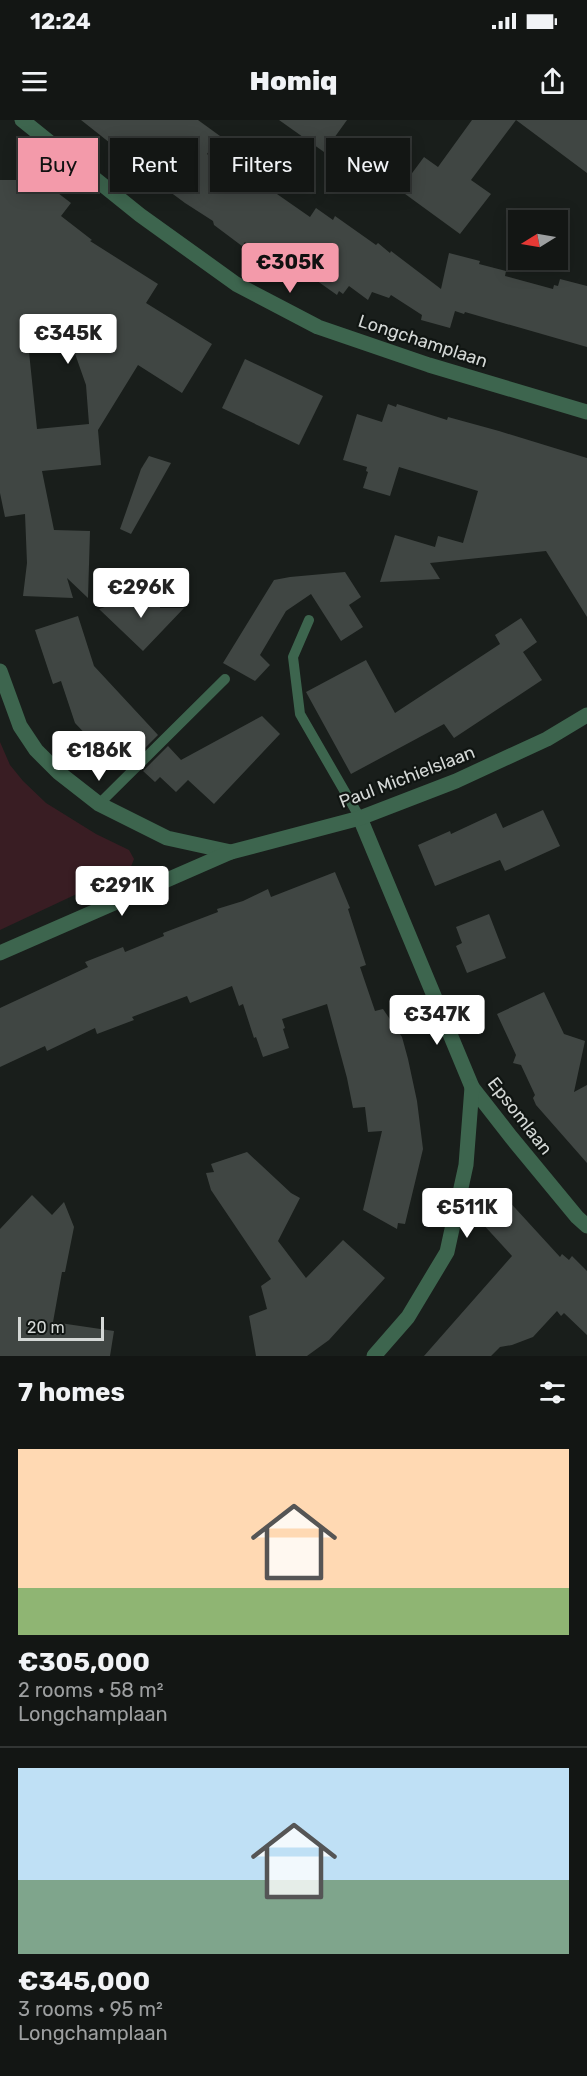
<!DOCTYPE html>
<meta charset="utf-8">
<style>
body{margin:0;font-family:Rubik,sans-serif;background:#202322;color:#f1f3f6;height:100vh;display:flex;flex-direction:column;font-size:22px;white-space:nowrap}
*{box-sizing:border-box;margin:0}
p{font-size:20px;color:#9d9fa0}
.icon{flex:none;width:33px;height:33px;fill:none;stroke:currentColor;stroke-width:2;stroke-linecap:round;stroke-linejoin:round}
.map{position:relative;height:1236px;overflow:hidden}
.drawer{display:flex;flex-direction:column;background:#131614;flex:1}
.drawer>*{flex:none}
.guide{position:absolute;left:18px;top:18px;width:552px;height:54px;display:flex;gap:12px}
.needle{width:39px;rotate:259deg}
.fabs{position:absolute;left:508px;top:90px;display:grid;gap:12px}
.fabs a{display:grid;place-items:center;width:60px;height:60px;border-radius:0px;background:#131614;box-shadow:0 3px 15px #0003,0 0 0 2px #323534;font-size:30px}
.scale{position:absolute;left:18px;bottom:15px;width:86px;box-sizing:border-box;padding-left:6px;border:3px solid #d4d8d6;border-top:0;font-size:16px;line-height:21px;white-space:nowrap;color:#d4d8d6;-webkit-text-stroke:4px #101512;paint-order:stroke}
.price{position:absolute;translate:-50% -51px;padding:0 14px;border-radius:6px;background:#fff;color:#222;font-size:20px;line-height:39px;filter:drop-shadow(0 2px 3px #0008)}
.price::after{content:'';position:absolute;left:50%;top:36px;width:18px;height:14px;margin-left:-9px;background:inherit;clip-path:polygon(0 0,100% 0,50% 100%)}
.price.current{background:#f39aaa;color:#111}
ul{padding:0;list-style:none}
li{display:grid;align-content:center;gap:12px;height:318px;padding:0 18px}
li+li{border-top:2px solid #323534}
li span{display:grid;place-items:center;height:186px;border-radius:0px;color:#555}
li>.icon{margin-inline-start:auto}
span .icon{width:108px;height:108px;fill:#fffc;stroke-width:1}
li b{font-size:26px}
h2{display:flex;justify-content:space-between;align-items:center;height:72px;padding:0 18px;font-size:26px}
.tag{padding:0 21px;border-radius:0px;background:#131614;box-shadow:0 3px 15px #0003,0 0 0 2px #323534;font-size:21px;line-height:54px}
.tag.current{background:#f39aaa;color:#111}
.status{display:flex;justify-content:space-between;align-items:center;height:42px;padding:0 30px;background:#131614;direction:ltr}
.status svg{height:16px;fill:currentColor}
header{display:flex;justify-content:space-between;align-items:center;height:78px;padding:0 18px;background:#131614;font-size:27px;font-weight:800}
.map>svg:first-child{display:block}
</style>
<div class="status"><b>12:24</b><svg viewBox="0 0 49 12"><path d="M0 12V9h3v3zM5 12V6h3v6zM10 12V3h3v9zM15 12V0h3v12zM26 1h20v11H26zM47 4h2v5h-2z"/></svg></div>
<header><svg class="icon" aria-label="menu" viewBox="0 0 24 24"><path d="M4 6h16M4 12h16M4 18h16"/></svg>Homiq<svg class="icon" aria-label="share" viewBox="0 0 24 24"><path d="M12 15V3M7 8l5-5 5 5M5 13v7h14v-7"/></svg></header>
<div class="map">
<svg width="587" height="1236" viewBox="0 0 587 1236">
<rect width="100%" height="100%" fill="#191e1b"/>
<!-- green -->
<polygon fill="#391d23" points="0,622 10,645 23,661 46,683 96,714 129,730 134,739 130,749 0,810"/>
<!-- building -->
<g fill="#404643" fill-rule="evenodd">
<polygon points="81,0 198,0 220,16 207,34 248,65 254,58 310,97 316,88 333,100 335,96 376,125 378,123 390,133 391,131 441,169 449,133 480,141 479,144 506,151 505,156 553,169 554,165 558,166 560,159 587,166 587,227 465,192 464,194 455,191 450,208 421,200 422,195 391,175 389,178 372,172 368,180 349,166 343,174 339,171 337,175 282,136 279,139 270,132 267,136 257,128 254,131 245,122 242,126 214,105 213,101 185,83 127,40 129,38"/>
<polygon points="279,0 347,0 324,32"/>
<polygon points="472,0 587,0 587,53 516,0 471,60 491,74 460,114 401,71 402,70 401,68 424,37 438,47"/>
<path d="M0,60H41L71,83L61,96L92,120L90,121L158,164L146,183L212,224L182,273L138,245L98,310L101,345L42,351L54,410L90,411L88,478L67,458L73,478L23,476L27,443L25,394L5,397L0,373ZM73,228L86,265L89,304L37,309L29,232Z"/>
<polygon points="245,239 323,276 299,325 222,288"/>
<polygon points="388,284 396,287 397,284 447,300 448,297 499,311 587,338 587,497 546,431 430,443 440,459 380,462 395,415 435,427 438,416 463,423 478,371 399,347 390,376 363,368 368,352 366,351 367,347 343,340 357,294 382,302"/>
<polygon points="149,336 171,343 131,414 120,409 141,349"/>
<polygon points="345,452 361,477 349,485 363,507 341,521 311,474 286,491 260,535 270,545 255,561 223,543 274,460 290,457"/>
<polygon points="140,475 140,482 160,482 160,488 184,488 143,531 99,489"/>
<polygon points="78,496 94,546 158,615 132,641 121,631 111,641 75,603 61,561 53,564 35,510"/>
<polygon points="521,498 537,522 523,532 542,560 454,618 444,604 351,654 306,572 366,540 395,593 500,524 495,515"/>
<polygon points="262,596 280,614 214,684 188,660 176,672 160,657 155,662 143,651 168,626 181,640"/>
<polygon points="543,690 560,726 505,751 500,740 435,766 418,725 450,711 451,714 496,693 503,708"/>
<polygon points="335,752 350,788 348,789 366,845 360,847 375,891 383,889 402,917 408,939 417,981 423,1029 405,1104 398,1103 397,1109 363,1090 382,1011 368,1012 365,987 353,988 347,958 327,884 282,899 285,908 283,909 289,928 263,937 256,917 254,918 243,884 239,886 232,866 190,883 187,876 132,897 134,900 97,914 95,908 47,931 45,926 0,947 0,888 88,847 85,842 123,827 125,832 164,816 163,813 218,792 217,789 243,781 268,769 271,777"/>
<polygon points="489,794 506,838 467,853 456,826 462,823 456,807"/>
<polygon points="544,872 564,914 585,921 574,972 587,965 587,1043 536,985 533,978 535,975 521,945 513,943 516,935 497,894"/>
<polygon points="247,1032 291,1073 300,1078 278,1121 306,1158 343,1120 385,1158 329,1220 307,1236 256,1236 249,1196 267,1189 261,1166 271,1159 211,1070 206,1053 214,1052 211,1044"/>
<polygon points="32,1075 52,1095 64,1082 74,1107 65,1152 62,1152 53,1202 114,1211 110,1236 0,1236 0,1109"/>
<polygon points="506,1078 560,1137 562,1134 569,1140 572,1136 587,1151 587,1215 564,1193 561,1196 557,1191 533,1217 512,1225 500,1227 491,1236 424,1236 512,1136 481,1102"/>
</g>
<g fill="none" stroke-linecap="round" stroke-linejoin="round">
<!-- lane -->
<g stroke="#3d654e" stroke-width="10">
<polyline points="309,500 293,537 300,594 360,698"/>
<polyline points="99,684 225,559"/>
</g>
<!-- street -->
<g stroke="#3d654e" stroke-width="15">
<polyline points="22,0 140,95 236,164 318,207 429,245 587,292"/>
<polyline points="0,551 20,606 36,630 58,652 99,684 167,718 231,732"/>
<polyline points="360,698 472,967 511,1017 577,1097 587,1106"/>
<polyline points="0,833 231,732 360,698 456,661 547,619 587,595"/>
<polyline points="374,1236 408,1197 447,1132 466,1045 472,967"/>
</g>
</g>
<g text-anchor="middle" stroke-width="4.5" stroke-linejoin="round" paint-order="stroke">
<!-- street labels -->
<g font-size="18" fill="#d4d8d6" stroke="#101512">
<text transform="translate(423 221) rotate(18)" y="6">Longchamplaan</text>
<text transform="translate(407 657) rotate(-21)" y="6">Paul Michielslaan</text>
<text transform="translate(520 996) rotate(52)" y="6">Epsomlaan</text>
</g>
</g>
</svg>
<div class="fabs">
<a><svg class="needle" viewBox="-14 -14 28 28"><path d="M0-13l5 13h-10z" fill="#e53935"/><path d="M0 13l5-13h-10z" fill="#9d9fa0"/></svg></a>
</div>
<div class="scale">20 m</div>
<b class="price current" style="left:290px;top:174px">€305K</b>
<b class="price" style="left:68px;top:245px">€345K</b>
<b class="price" style="left:141px;top:499px">€296K</b>
<b class="price" style="left:99px;top:662px">€186K</b>
<b class="price" style="left:122px;top:797px">€291K</b>
<b class="price" style="left:437px;top:926px">€347K</b>
<b class="price" style="left:467px;top:1119px">€511K</b>
<div class="guide">
<a class="tag current">Buy</a>
<a class="tag">Rent</a>
<a class="tag">Filters</a>
<a class="tag">New</a>
</div>
</div>
<section class="drawer">
<h2>7 homes<svg class="icon" aria-label="filters" viewBox="0 0 24 24"><path d="M4 7h16M4 17h16"/><circle cx="9" cy="7" r="2"/><circle cx="15" cy="17" r="2"/></svg></h2>
<ul>
<li><span style="background:linear-gradient(#ffd9b3 75%,#8fb573 0)"><svg class="icon" aria-label="home" viewBox="0 0 24 24"><path d="M3 11l9-7 9 7M6 9v11h12V9"/></svg></span><div><b>€305,000</b><p>2 rooms · 58 m²</p><p>Longchamplaan</p></div></li>
<li><span style="background:linear-gradient(#bfe0f5 60%,#7fa58c 0)"><svg class="icon" aria-label="home" viewBox="0 0 24 24"><path d="M3 11l9-7 9 7M6 9v11h12V9"/></svg></span><div><b>€345,000</b><p>3 rooms · 95 m²</p><p>Longchamplaan</p></div></li>
</ul>
</section>
